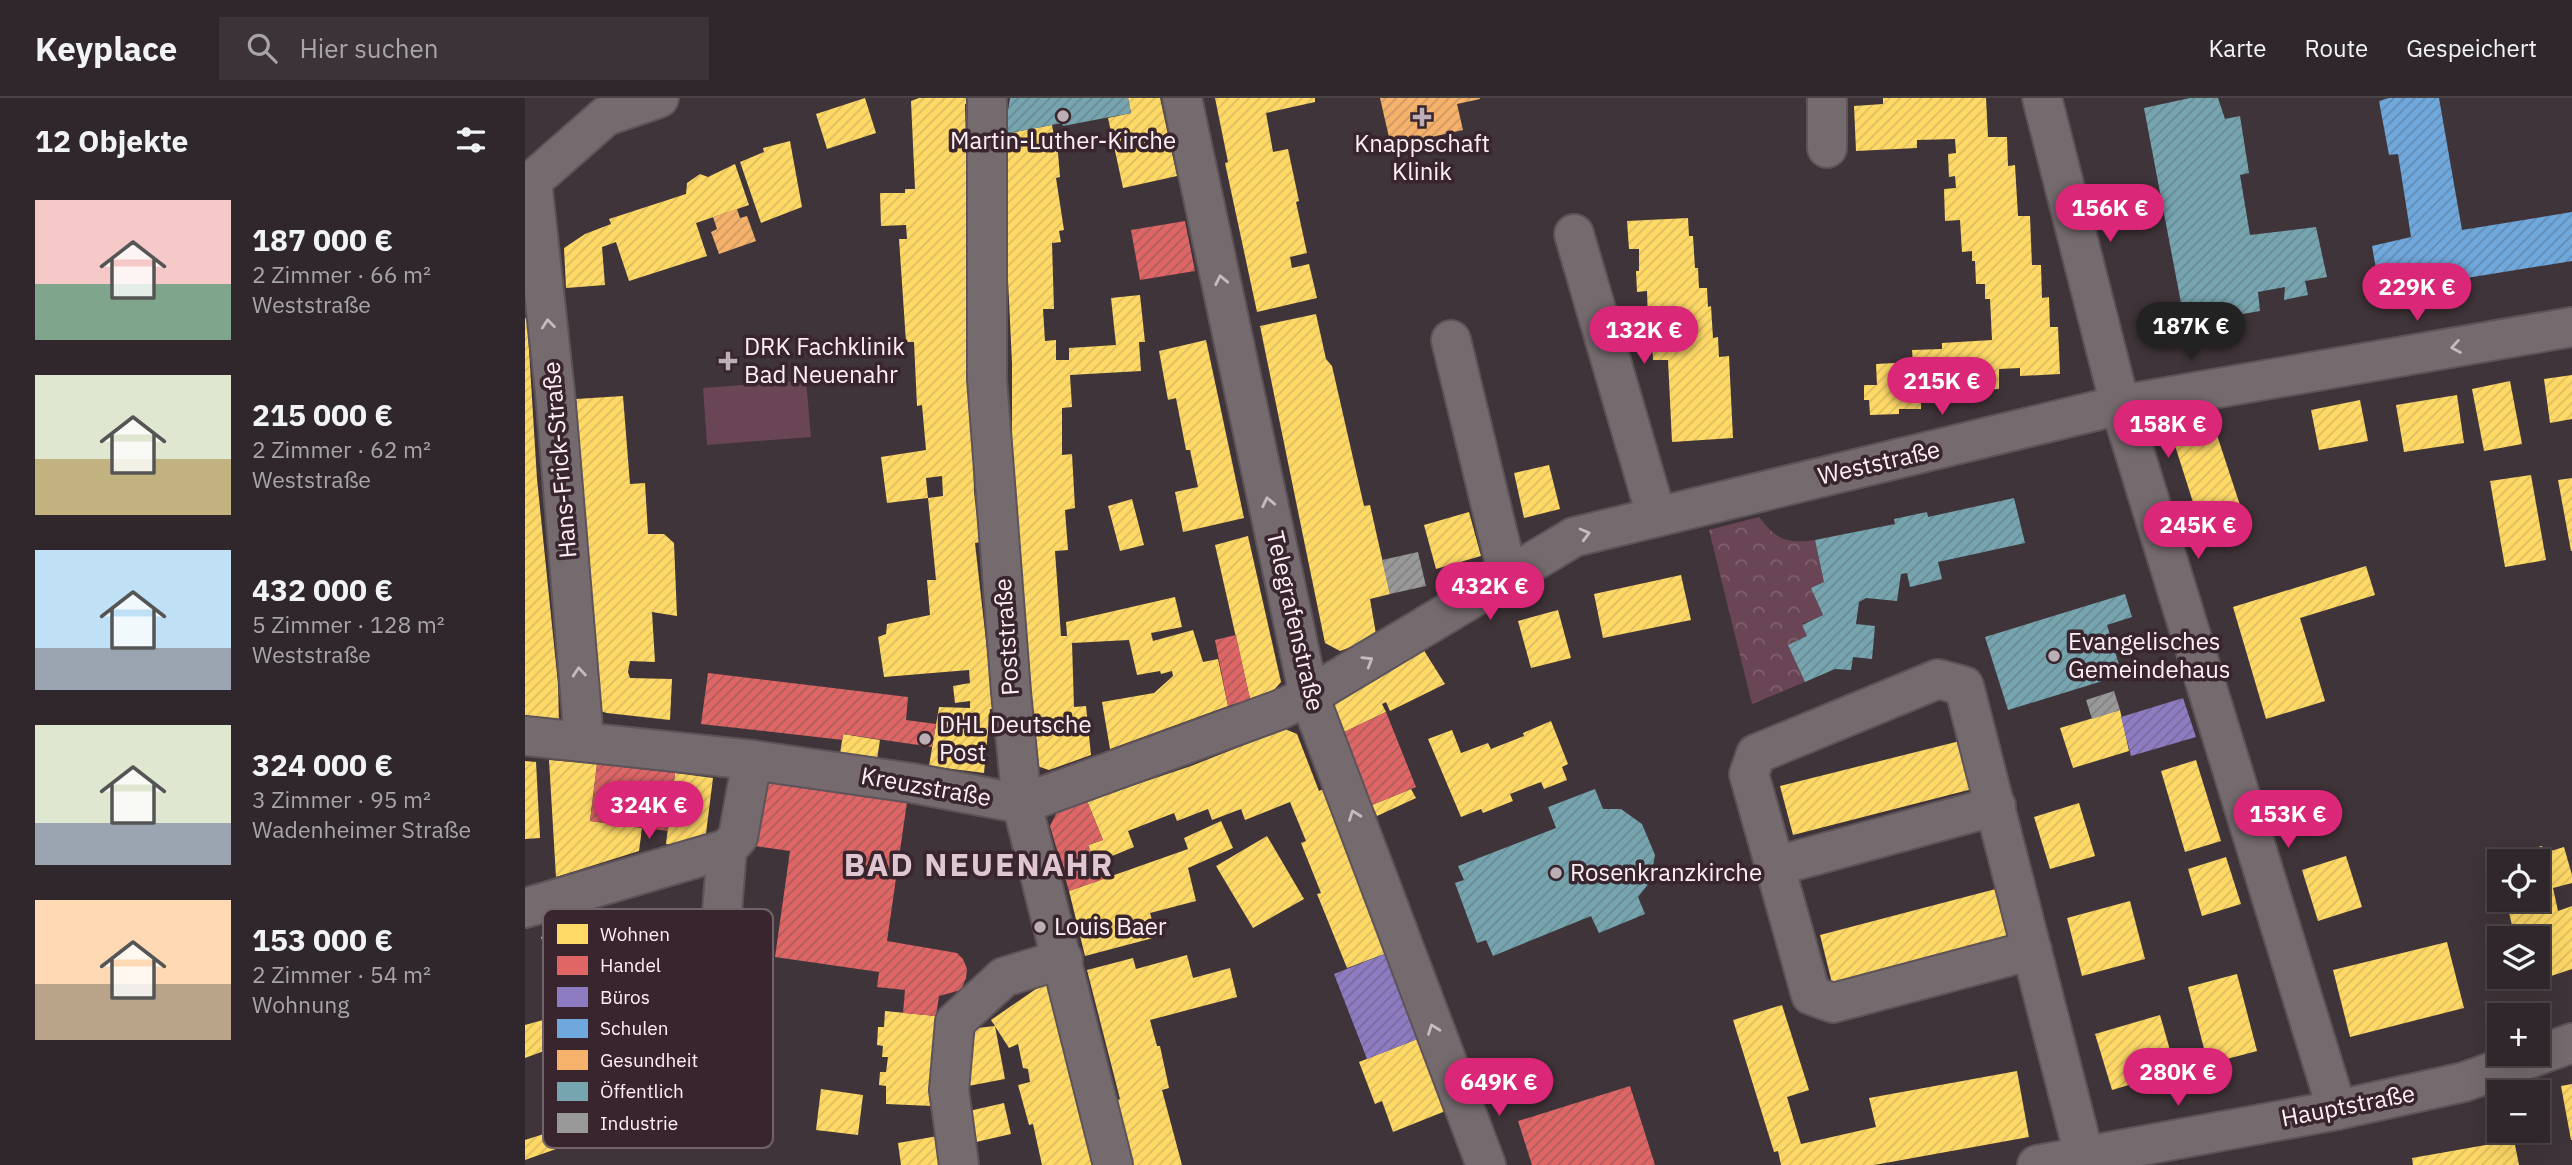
<!DOCTYPE html>
<html lang="de">
<meta charset="utf-8">
<style>
body{margin:0;font-family:"IBM Plex Sans",sans-serif;background:#3b3337;color:#f1f3f6;height:100vh;display:flex;flex-direction:column;font-size:26px;white-space:nowrap}
*{box-sizing:border-box;margin:0}
p{font-size:23px;color:#a7a5a9}
.icon{flex:none;width:38px;height:38px;fill:none;stroke:currentColor;stroke-width:2;stroke-linecap:round;stroke-linejoin:round}
.map{position:relative;flex:1;overflow:hidden}
.drawer{display:flex;flex-direction:column;background:#2f272b;width:525px}
.drawer>*{flex:none}
.buttons{position:absolute;left:1962px;top:751px;display:grid;gap:14px}
.buttons a{display:grid;place-items:center;width:63px;height:63px;border-radius:0px;background:#2f272b;box-shadow:0 7px 28px #0002,0 0 0 2px #4a4447;font-size:35px}
.price{position:absolute;translate:-50% -60px;padding:0 16px;border-radius:24px;background:#db2777;color:#fff;font-size:23px;line-height:46px;filter:drop-shadow(0 2px 4px #0008)}
.price::after{content:'';position:absolute;left:50%;top:42px;width:21px;height:16px;margin-left:-10px;background:inherit;clip-path:polygon(0 0,100% 0,50% 100%)}
.price.on{background:#222;color:#fff}
ul{padding:0;list-style:none}
li{display:flex;align-items:center;gap:21px;height:175px;padding:0 35px}
li span{display:grid;place-items:center;flex:none;width:196px;height:140px;border-radius:0px;color:#555}
li>.icon{margin-inline-start:auto}
span .icon{width:84px;height:84px;fill:#fffc;stroke-width:1}
li b{font-size:30px}
h2{display:flex;justify-content:space-between;align-items:center;height:84px;padding:0 35px;font-size:30px}
header{display:flex;align-items:center;gap:42px;box-sizing:border-box;height:98px;padding:0 35px;background:#2f272b;border-bottom:2px solid #4a4447}
header strong{font-size:33px}
nav{display:flex;gap:38px;margin-inline-start:auto;font-size:24px}
.search{width:490px;height:63px;background:#3b3337;display:flex;align-items:center;gap:18px;box-sizing:border-box;padding:0 24px;border-radius:0px;color:#a7a5a9;font-size:26px}
main{display:flex;flex:1;min-height:0}
.map>svg:first-child{display:block}
</style>
<header>
<strong>Keyplace</strong>
<div class="search"><svg class="icon" aria-label="search" viewBox="0 0 24 24"><circle cx="10" cy="10" r="6"/><path d="M15 15l6 6"/></svg>Hier suchen</div>
<nav><a>Karte</a><a>Route</a><a>Gespeichert</a></nav>
</header>
<main>
<section class="drawer">
<h2>12 Objekte<svg class="icon" aria-label="filters" viewBox="0 0 24 24"><path d="M4 7h16M4 17h16"/><circle cx="9" cy="7" r="2"/><circle cx="15" cy="17" r="2"/></svg></h2>
<ul>
<li><span style="background:linear-gradient(#f6c9c9 60%,#7fa58c 0)"><svg class="icon" aria-label="home" viewBox="0 0 24 24"><path d="M3 11l9-7 9 7M6 9v11h12V9"/></svg></span><div><b>187 000 €</b><p>2 Zimmer · 66 m²</p><p>Weststraße</p></div></li>
<li><span style="background:linear-gradient(#dfe7d0 60%,#c2b280 0)"><svg class="icon" aria-label="home" viewBox="0 0 24 24"><path d="M3 11l9-7 9 7M6 9v11h12V9"/></svg></span><div><b>215 000 €</b><p>2 Zimmer · 62 m²</p><p>Weststraße</p></div></li>
<li><span style="background:linear-gradient(#bfe0f5 70%,#9aa5b1 0)"><svg class="icon" aria-label="home" viewBox="0 0 24 24"><path d="M3 11l9-7 9 7M6 9v11h12V9"/></svg></span><div><b>432 000 €</b><p>5 Zimmer · 128 m²</p><p>Weststraße</p></div></li>
<li><span style="background:linear-gradient(#dfe7d0 70%,#9aa5b1 0)"><svg class="icon" aria-label="home" viewBox="0 0 24 24"><path d="M3 11l9-7 9 7M6 9v11h12V9"/></svg></span><div><b>324 000 €</b><p>3 Zimmer · 95 m²</p><p>Wadenheimer Straße</p></div></li>
<li><span style="background:linear-gradient(#ffd9b3 60%,#b9a48a 0)"><svg class="icon" aria-label="home" viewBox="0 0 24 24"><path d="M3 11l9-7 9 7M6 9v11h12V9"/></svg></span><div><b>153 000 €</b><p>2 Zimmer · 54 m²</p><p>Wohnung</p></div></li>
</ul>
</section>
<div class="map">
<svg width="2047" height="1067" viewBox="0 0 2047 1067">
<defs>
<pattern id="park-crowns" width="20" height="18" patternUnits="userSpaceOnUse" patternTransform="scale(1.75)"><rect width="20" height="18" fill="#694556"/><path d="M2 6a3 3 0 1 1 6 0M12 15a3 3 0 1 1 6 0" fill="none" stroke="#80606f"/></pattern>
<pattern id="homes-hatch" width="6" height="6" patternUnits="userSpaceOnUse" patternTransform="scale(1.75)"><rect width="6" height="6" fill="#ffd966"/><path d="M-1 1l2-2M0 6l6-6M5 7l2-2" fill="none" stroke="#dbbc60"/></pattern>
<pattern id="shops-hatch" width="6" height="6" patternUnits="userSpaceOnUse" patternTransform="scale(1.75)"><rect width="6" height="6" fill="#e06666"/><path d="M-1 1l2-2M0 6l6-6M5 7l2-2" fill="none" stroke="#ac5c5c"/></pattern>
<pattern id="offices-hatch" width="6" height="6" patternUnits="userSpaceOnUse" patternTransform="scale(1.75)"><rect width="6" height="6" fill="#8e7cc3"/><path d="M-1 1l2-2M0 6l6-6M5 7l2-2" fill="none" stroke="#776a99"/></pattern>
<pattern id="schools-hatch" width="6" height="6" patternUnits="userSpaceOnUse" patternTransform="scale(1.75)"><rect width="6" height="6" fill="#6fa8dc"/><path d="M-1 1l2-2M0 6l6-6M5 7l2-2" fill="none" stroke="#648bb0"/></pattern>
<pattern id="health-hatch" width="6" height="6" patternUnits="userSpaceOnUse" patternTransform="scale(1.75)"><rect width="6" height="6" fill="#f6b26b"/><path d="M-1 1l2-2M0 6l6-6M5 7l2-2" fill="none" stroke="#cc9863"/></pattern>
<pattern id="public-hatch" width="6" height="6" patternUnits="userSpaceOnUse" patternTransform="scale(1.75)"><rect width="6" height="6" fill="#76a5af"/><path d="M-1 1l2-2M0 6l6-6M5 7l2-2" fill="none" stroke="#698991"/></pattern>
<pattern id="industry-hatch" width="6" height="6" patternUnits="userSpaceOnUse" patternTransform="scale(1.75)"><rect width="6" height="6" fill="#999"/><path d="M-1 1l2-2M0 6l6-6M5 7l2-2" fill="none" stroke="#828181"/></pattern>
</defs>
<rect width="100%" height="100%" fill="#3f3439"/>
<!-- park -->
<path fill="url(#park-crowns)" d="M1234,419C1252,442 1261,446 1290,442L1299,484L1286,490L1298,517L1277,526L1282,538L1264,547L1280,584L1227,606L1184,432Z"/>
<!-- pitch -->
<polygon fill="#694556" points="281,282 286,339 182,347 178,290"/>
<!-- homes -->
<g fill="url(#homes-hatch)" fill-rule="evenodd">
<polygon points="340,0 351,35 302,51 291,16"/>
<path d="M394,0H444V5L440,6L449,394L455,444L450,445L464,570L469,569L471,611H465L459,675L404,668L414,609L445,610V603L430,605L428,588L445,585L444,572L359,579L353,539L361,536L362,526L405,517L402,482H411L403,400L362,405L356,359L401,352L397,307L392,308L389,244H381L374,141H382L381,127L356,128L355,95H380V91H390L386,3ZM417,378L418,398L403,400L401,380Z"/>
<polygon points="603,0 635,0 652,78 598,90 583,20 606,15"/>
<polygon points="690,0 790,0 790,4 741,15 748,54 763,51 774,103 771,104 782,155 765,159 767,170 784,166 792,200 732,214 700,65 703,64"/>
<polygon points="1358,0 1461,0 1463,39 1482,39 1483,68 1490,67 1493,118 1505,118 1507,167 1516,167 1517,200 1524,199 1525,229 1533,229 1535,276 1495,278 1495,270 1474,271 1474,291 1437,293 1438,302 1396,304 1396,311 1374,311 1374,316 1345,317 1344,302 1339,302 1339,287 1352,287 1351,266 1388,264 1387,252 1417,251 1417,245 1467,242 1465,201 1460,201 1460,186 1451,186 1450,163 1447,163 1447,153 1437,154 1435,122 1420,123 1419,91 1431,90 1430,78 1424,79 1423,56 1431,55 1430,41 1392,42 1392,50 1331,53 1329,8 1358,6"/>
<polygon points="527,27 530,44 532,43 535,79 531,80 539,132 534,133 536,144 527,145 529,211 518,211 520,243 531,242 531,262 544,262 544,250 591,247 586,200 615,197 620,244 614,244 616,273 545,277 547,309 537,310 537,357 547,356 550,410 540,412 543,452 530,453 536,538 542,538 541,524 650,499 657,529 626,535 628,543 668,532 678,564 693,561 703,608 585,651 577,604 629,595 648,578 647,573 636,576 635,573 612,577 604,542 547,545 549,609 561,608 566,657 524,672 512,668 504,613 487,363 487,265 481,140 479,36"/>
<polygon points="265,43 277,109 236,125 215,64 239,54 238,50"/>
<polygon points="210,66 224,107 171,125 182,158 104,183 91,144 77,149 80,187 41,190 39,150 60,136 86,126 84,121 161,96 162,85 175,76 183,79"/>
<polygon points="1163,120 1164,138 1168,138 1170,170 1173,170 1174,190 1182,190 1183,209 1186,208 1188,240 1193,239 1194,259 1204,258 1208,340 1147,344 1143,262 1128,262 1127,243 1133,243 1132,223 1123,223 1122,193 1112,194 1111,173 1114,173 1114,151 1104,151 1102,123"/>
<polygon points="791,216 801,261 807,268 839,408 845,407 865,496 845,501 851,536 839,544 815,553 800,545 735,228"/>
<polygon points="0,220 2,220 12,381 33,586 34,625 0,625"/>
<polygon points="681,242 719,420 658,434 650,394 673,389 665,352 661,352 651,300 643,302 634,253"/>
<polygon points="2047,277 2047,321 2025,325 2019,281"/>
<polygon points="1985,283 1997,346 1959,353 1947,291"/>
<polygon points="1932,297 1939,345 1879,354 1871,307"/>
<polygon points="98,298 105,386 120,385 123,436 139,436 149,445 152,518 127,514 130,564 105,563 103,574 105,580 147,581 145,622 82,615 75,613 51,301"/>
<polygon points="1835,302 1843,343 1794,352 1786,312"/>
<polygon points="1687,322 1715,407 1673,420 1646,335"/>
<polygon points="1024,367 1035,411 999,420 989,375"/>
<polygon points="2006,377 2021,462 1980,469 1965,383"/>
<polygon points="2047,380 2047,453 2046,453 2033,382"/>
<polygon points="607,401 619,447 595,453 583,408"/>
<polygon points="944,414 956,458 911,471 899,427"/>
<polygon points="723,438 756,584 749,592 725,601 690,447"/>
<polygon points="1841,468 1850,497 1775,520 1800,603 1741,621 1708,509"/>
<polygon points="1156,477 1166,522 1078,540 1069,496"/>
<polygon points="1033,512 1046,560 1006,570 993,523"/>
<polygon points="893,543 920,586 865,613 861,604 857,606 861,614 817,635 806,597"/>
<polygon points="1595,612 1604,653 1548,670 1535,630"/>
<polygon points="1026,623 1043,666 1037,669 1042,682 1019,691 1016,684 985,696 988,703 958,715 956,711 936,719 903,641 927,632 936,655 963,645 966,651 999,638 998,635"/>
<polygon points="760,631 772,636 794,693 799,691 862,855 822,870 792,796 796,795 776,745 781,743 765,704 720,722 716,711 687,722 683,711 652,723 649,715 603,733 609,749 570,765 563,747 578,742 562,703 666,668"/>
<polygon points="318,636 355,642 352,661 315,656"/>
<polygon points="1447,640 1459,688 1268,737 1255,688"/>
<polygon points="24,662 72,666 65,723 117,730 114,753 31,779"/>
<polygon points="1671,662 1696,743 1660,754 1636,673"/>
<polygon points="0,663 11,664 15,740 0,741"/>
<polygon points="150,675 188,680 179,751 141,746"/>
<polygon points="886,691 891,700 852,718 847,707"/>
<polygon points="1554,705 1570,758 1525,771 1509,719"/>
<polygon points="696,723 708,750 663,770 671,803 625,815 632,839 560,858 544,793 663,751 659,740"/>
<polygon points="742,738 779,801 728,830 691,768"/>
<polygon points="2017,748 2019,755 2039,749 2047,777 2047,785 2028,790 2033,813 2047,808 2047,871 2002,886 2000,878 2012,878 2012,840 1990,840 1981,802 2012,802 2012,763 1974,763 1973,772 1970,760"/>
<polygon points="1821,758 1837,809 1793,823 1777,772"/>
<polygon points="1701,759 1716,806 1677,818 1663,771"/>
<polygon points="1486,787 1499,835 1307,885 1295,837"/>
<polygon points="1605,803 1620,861 1557,878 1542,820"/>
<polygon points="49,827 59,855 83,847 90,866 114,858 125,893 145,886 153,908 110,922 101,895 73,904 79,921 47,932 16,839"/>
<polygon points="1922,844 1939,910 1825,939 1808,872"/>
<polygon points="662,857 668,880 705,870 712,899 625,922 632,948 635,948 644,990 637,992 657,1067 603,1067 587,1004 595,1001 562,872 608,860 611,871"/>
<polygon points="1712,876 1732,953 1683,966 1663,889"/>
<polygon points="521,884 527,888 532,926 569,1067 517,1067 508,1026 504,1027 493,987 505,984 503,971 498,970 493,946 484,950 466,922"/>
<polygon points="1257,907 1284,992 1262,999 1276,1046 1351,1029 1344,1000 1492,973 1504,1039 1349,1067 1256,1067 1253,1053 1249,1054 1208,922"/>
<polygon points="360,913 411,918 407,1008 361,1006 361,988 354,987 355,974 361,974 363,959 357,959 358,948 352,947 353,929 359,929"/>
<polygon points="1635,917 1651,973 1587,992 1570,936"/>
<polygon points="18,922 27,950 0,960 0,927"/>
<polygon points="470,928 480,981 443,988 436,952 452,930"/>
<polygon points="895,940 923,1012 868,1034 857,1003 850,1006 834,964"/>
<polygon points="2047,986 2047,1042 2046,1042 2036,988"/>
<polygon points="296,991 338,997 333,1037 291,1032"/>
<polygon points="479,1005 486,1036 451,1044 444,1013"/>
<polygon points="25,1034 31,1051 0,1062 0,1042"/>
<polygon points="413,1038 418,1067 376,1067 373,1045"/>
<polygon points="1989,1042 1994,1067 1888,1067 1887,1060"/>
</g>
<!-- shops -->
<g fill="url(#shops-hatch)">
<polygon points="660,123 670,173 615,182 606,132"/>
<polygon points="711,537 725,601 703,608 690,542"/>
<polygon points="183,575 383,599 381,622 411,626 407,649 318,636 318,642 176,626"/>
<polygon points="861,614 891,689 847,707 817,635"/>
<polygon points="72,666 150,675 143,733 65,723"/>
<polygon points="231,683 382,704 362,843 432,855 438,861 442,871 441,880 436,892 414,898 411,918 378,915 380,892 352,889 354,874 250,859 265,753 222,747"/>
<polygon points="562,703 578,742 563,747 570,765 573,763 579,781 544,793 525,728 532,714"/>
<polygon points="1105,988 1130,1067 1007,1067 993,1023"/>
</g>
<!-- offices -->
<g fill="url(#offices-hatch)">
<polygon points="1658,600 1671,639 1606,658 1596,619"/>
<polygon points="862,855 895,940 842,961 809,876"/>
</g>
<!-- schools -->
<polygon fill="url(#schools-hatch)" points="1864,0 1914,0 1937,132 2047,114 2047,163 1855,194 1847,148 1886,139 1873,56 1864,57 1854,3"/>
<!-- health -->
<g fill="url(#health-hatch)">
<polygon points="855,0 955,0 955,1 932,6 938,32 866,48"/>
<polygon points="212,111 215,120 222,118 231,143 194,156 186,134 192,131 188,119"/>
</g>
<!-- public -->
<g fill="url(#public-hatch)">
<polygon points="485,0 603,0 606,15 538,28 537,25 479,36"/>
<polygon points="1665,0 1693,0 1700,21 1715,18 1724,75 1715,77 1725,137 1791,129 1802,179 1780,183 1783,197 1759,202 1760,189 1733,194 1735,213 1660,226 1619,10"/>
<polygon points="1489,400 1500,445 1413,464 1417,481 1385,489 1382,475 1376,476 1372,503 1341,500 1334,504 1331,526 1350,528 1347,561 1328,559 1326,572 1310,571 1280,584 1263,547 1282,538 1277,527 1298,517 1286,490 1299,484 1290,442 1370,426 1369,421 1402,414 1403,419"/>
<polygon points="1600,496 1607,519 1582,527 1597,577 1483,612 1460,539"/>
<polygon points="1070,691 1078,711 1096,711 1117,726 1130,757 1125,784 1113,799 1120,816 1074,835 1066,818 968,858 961,842 952,845 930,785 939,782 933,768 1031,730 1023,709"/>
</g>
<!-- industry -->
<g fill="url(#industry-hatch)">
<polygon points="893,454 901,488 865,496 857,462"/>
<polygon points="1589,593 1595,612 1567,621 1561,602"/>
</g>
<g fill="none" stroke-linecap="round" stroke-linejoin="round">
<defs>
<g id="minor">
<polyline points="462,0 462,281 486,594 497,706 588,1067"/>
<polyline points="657,0 784,598 961,1067"/>
<polyline points="1302,0 1302,50"/>
<polyline points="1517,0 1595,307 1812,1012"/>
<polyline points="7,83 30,295 59,642"/>
<polyline points="0,85 7,83 81,18 134,0"/>
<polyline points="1049,136 1131,417"/>
<polyline points="926,242 983,478"/>
<polyline points="0,638 227,662 387,685 497,706 754,612 784,598 1049,439 1595,307 2047,229"/>
<polyline points="1251,768 1471,708"/>
<polyline points="0,810 202,751 213,739 227,662"/>
<polyline points="194,852 202,751"/>
<polyline points="1507,852 1308,905 1286,897 1224,676 1231,656 1413,581 1439,588 1559,1057"/>
<polyline points="434,1067 424,992 430,924 479,879 538,861"/>
<polyline points="1512,1067 1812,1012 1939,984 2047,945"/>
</g>
</defs>
<!-- minor casing -->
<use href="#minor" stroke="#5d5358" stroke-width="42"/>
<!-- minor -->
<use href="#minor" stroke="#756b6f" stroke-width="38"/>
</g>
<!-- one-way arrows -->
<defs><path id="oneway-chevron" d="M-2-3.5L2.5 0L-2 3.5" fill="none" stroke-width="1.6" stroke-linecap="round" stroke-linejoin="round" transform="scale(1.75)"/></defs>
<g stroke="#c7bbc0">
<use href="#oneway-chevron" transform="translate(696 182) rotate(-102)"/>
<use href="#oneway-chevron" transform="translate(23 226) rotate(-96)"/>
<use href="#oneway-chevron" transform="translate(1931 249) rotate(170)"/>
<use href="#oneway-chevron" transform="translate(743 404) rotate(-102)"/>
<use href="#oneway-chevron" transform="translate(1060 436) rotate(-15)"/>
<use href="#oneway-chevron" transform="translate(843 563) rotate(-31)"/>
<use href="#oneway-chevron" transform="translate(54 574) rotate(-95)"/>
<use href="#oneway-chevron" transform="translate(829 717) rotate(-110)"/>
<use href="#oneway-chevron" transform="translate(908 931) rotate(-110)"/>
</g>
<!-- markers -->
<g fill="#bbaeb4" stroke="#39252e" stroke-width="2.5">
<circle cx="538" cy="18" r="7"/>
<path d="M893.5 8.5h7v7h7v7h-7v7h-7v-7h-7v-7h7z"/>
<path d="M199.5 252.5h7v7h7v7h-7v7h-7v-7h-7v-7h7z"/>
<circle cx="1529" cy="558" r="7"/>
<circle cx="400" cy="641" r="7"/>
<circle cx="1031" cy="775" r="7"/>
<circle cx="515" cy="829" r="7"/>
</g>
<g text-anchor="middle" stroke-width="7" stroke-linejoin="round" paint-order="stroke">
<!-- poi labels -->
<g font-size="24" fill="#fef0f6" stroke="#39252e" text-anchor="start">
<text x="538" y="51" text-anchor="middle">Martin-Luther-Kirche</text>
<text x="897" y="54" text-anchor="middle">Knappschaft<tspan x="897" dy="28">Klinik</tspan></text>
<text x="219" y="257">DRK Fachklinik<tspan x="219" dy="28">Bad Neuenahr</tspan></text>
<text x="1543" y="552">Evangelisches<tspan x="1543" dy="28">Gemeindehaus</tspan></text>
<text x="414" y="635">DHL Deutsche<tspan x="414" dy="28">Post</tspan></text>
<text x="1045" y="783">Rosenkranzkirche</text>
<text x="529" y="837">Louis Baer</text>
</g>
<!-- street labels -->
<g font-size="24" fill="#fef0f6" stroke="#39252e">
<text transform="translate(35 362) rotate(-95)" y="8">Hans-Frick-Straße</text>
<text transform="translate(1354 365) rotate(-13)" y="8">Weststraße</text>
<text transform="translate(770 523) rotate(77)" y="8">Telegrafenstraße</text>
<text transform="translate(482 539) rotate(-94)" y="8">Poststraße</text>
<text transform="translate(401 689) rotate(10)" y="8">Kreuzstraße</text>
<text transform="translate(1823 1008) rotate(-11)" y="8">Hauptstraße</text>
</g>
<!-- district labels -->
<g font-size="32" font-weight="bold" letter-spacing="2" fill="#e0c6d1" stroke="#39252e">
<text x="454" y="778">BAD NEUENAHR</text>
</g>
</g>
<!-- legend -->
<rect x="18" y="811" width="230" height="239" rx="10" fill="#39252e" stroke="#74626a" stroke-width="2"/>
<rect x="32" y="826" width="31" height="20" fill="#ffd966"/>
<rect x="32" y="858" width="31" height="19" fill="#e06666"/>
<rect x="32" y="889" width="31" height="20" fill="#8e7cc3"/>
<rect x="32" y="921" width="31" height="19" fill="#6fa8dc"/>
<rect x="32" y="952" width="31" height="20" fill="#f6b26b"/>
<rect x="32" y="984" width="31" height="19" fill="#76a5af"/>
<rect x="32" y="1015" width="31" height="20" fill="#999"/>
<g font-size="19" fill="#fef0f6">
<text x="75" y="843">Wohnen</text>
<text x="75" y="874">Handel</text>
<text x="75" y="906">Büros</text>
<text x="75" y="937">Schulen</text>
<text x="75" y="969">Gesundheit</text>
<text x="75" y="1000">Öffentlich</text>
<text x="75" y="1032">Industrie</text>
</g>
</svg>
<div class="buttons">
<a><svg class="icon" aria-label="locate" viewBox="0 0 24 24"><circle cx="12" cy="12" r="6"/><path d="M12 2v4M12 18v4M2 12h4M18 12h4"/></svg></a>
<a><svg class="icon" aria-label="layers" viewBox="0 0 24 24"><path d="M12 4l9 5-9 5-9-5zM3 14l9 5 9-5"/></svg></a>
<a>+</a>
<a>−</a>
</div>
<b class="price" style="left:1585px;top:146px">156K €</b>
<b class="price" style="left:1892px;top:225px">229K €</b>
<b class="price on" style="left:1666px;top:264px">187K €</b>
<b class="price" style="left:1119px;top:268px">132K €</b>
<b class="price" style="left:1417px;top:319px">215K €</b>
<b class="price" style="left:1643px;top:362px">158K €</b>
<b class="price" style="left:1673px;top:463px">245K €</b>
<b class="price" style="left:965px;top:524px">432K €</b>
<b class="price" style="left:124px;top:743px">324K €</b>
<b class="price" style="left:1763px;top:752px">153K €</b>
<b class="price" style="left:1653px;top:1010px">280K €</b>
<b class="price" style="left:974px;top:1020px">649K €</b>
</div>
</main>
